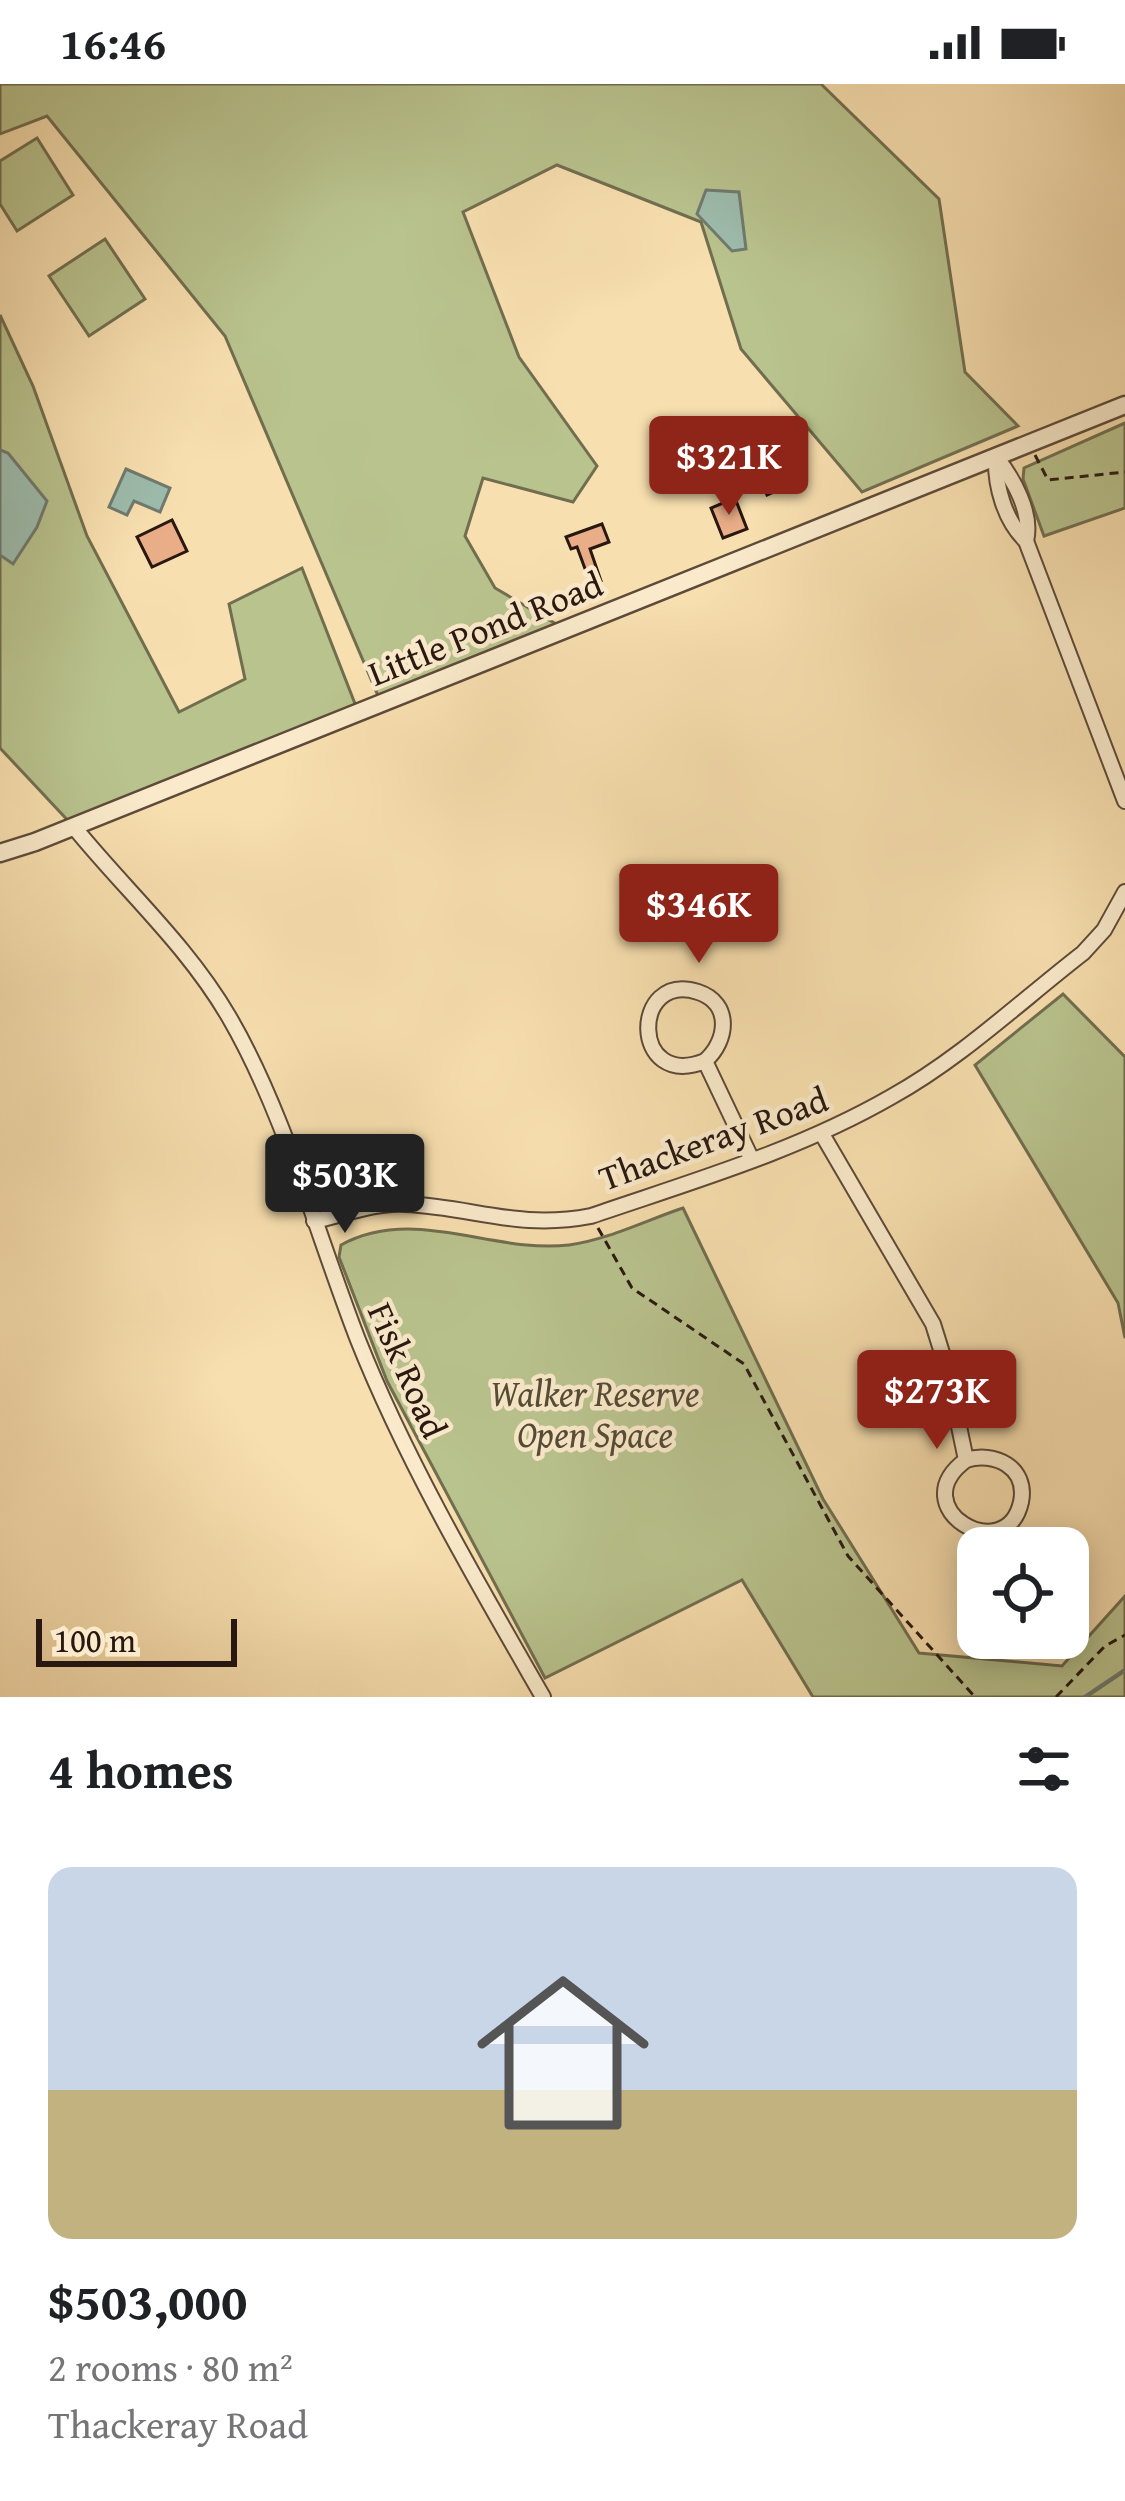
<!DOCTYPE html>
<meta charset="utf-8">
<style>
body{margin:0;font-family:"Gentium Book Plus",serif;background:#f2f2f2;color:#202124;height:100vh;display:flex;flex-direction:column;font-size:45px;white-space:nowrap}
*{box-sizing:border-box;margin:0}
p{font-size:39px;color:#757577}
.icon{flex:none;width:66px;height:66px;fill:none;stroke:currentColor;stroke-width:2;stroke-linecap:round;stroke-linejoin:round}
.map{position:relative;height:1613px;overflow:hidden}
.sheet{display:flex;flex-direction:column;background:#fff;flex:1}
.sheet>*{flex:none}
.fabs{position:absolute;left:957px;top:1443px;display:grid;gap:24px}
.fabs a{display:grid;place-items:center;width:132px;height:132px;border-radius:24px;background:#fff;box-shadow:0 6px 30px #0003;font-size:60px}
.scale{position:absolute;left:36px;bottom:30px;width:201px;box-sizing:border-box;padding-left:12px;border:6px solid #291811;border-top:0;font-size:33px;line-height:42px;white-space:nowrap;color:#291811;-webkit-text-stroke:9px #faeacb;paint-order:stroke}
.price{position:absolute;translate:-50% -102px;padding:0 27px;border-radius:12px;background:#8f2418;color:#fff;font-size:39px;line-height:78px;filter:drop-shadow(0 3px 6px #0008)}
.price::after{content:'';position:absolute;left:50%;top:72px;width:36px;height:27px;margin-left:-18px;background:inherit;clip-path:polygon(0 0,100% 0,50% 100%)}
.price.on{background:#222;color:#fff}
ul{padding:0;list-style:none}
li{display:grid;align-content:center;gap:24px;height:636px;padding:0 48px}
li span{display:grid;place-items:center;height:372px;border-radius:24px;color:#555}
li>.icon{margin-inline-start:auto}
span .icon{width:216px;height:216px;fill:#fffc;stroke-width:1}
li b{font-size:51px}
h2{display:flex;justify-content:space-between;align-items:center;height:144px;padding:0 48px;font-size:51px}
.status{display:flex;justify-content:space-between;align-items:center;height:84px;padding:0 60px;background:#fff;direction:ltr}
.status svg{height:33px;fill:currentColor}
.map>svg:first-child{display:block}
</style>
<div class="status"><b>16:46</b><svg viewBox="0 0 49 12"><path d="M0 12V9h3v3zM5 12V6h3v6zM10 12V3h3v9zM15 12V0h3v12zM26 1h20v11H26zM47 4h2v5h-2z"/></svg></div>
<div class="map">
<svg width="1125" height="1613" viewBox="0 0 1125 1613">
<rect width="100%" height="100%" fill="#f8dfaf"/>
<filter id="stains"><feTurbulence type="fractalNoise" baseFrequency=".00167" numOctaves="4"/><feColorMatrix values="0 0 0 0 .2 0 0 0 0 .09 0 0 0 0 .02 0 0 0 .5 -.17"/></filter>
<radialGradient id="worn" r=".72"><stop offset=".6" stop-color="#630" stop-opacity="0"/><stop offset="1" stop-color="#630" stop-opacity=".3"/></radialGradient>
<!-- green -->
<g fill="#b9c38e" stroke="#716e50" stroke-width="3">
<polygon points="0,0 821,0 939,115 965,288 1018,342 862,408 741,265 701,138 557,81 463,128 519,273 597,382 573,418 483,394 465,452 495,504 568,547 382,621 225,252 47,32 0,50"/>
<polygon points="37,54 73,111 17,147 0,120 0,77"/>
<polygon points="105,155 145,215 89,252 49,192"/>
<polygon points="0,231 33,302 87,452 179,628 245,595 229,520 302,484 359,630 74,743 0,664"/>
<polygon points="1125,339 1125,424 1044,452 1023,395 1024,384"/>
<polygon points="1063,910 1125,973 1125,1254 1118,1219 975,981"/>
<path d="M683,1124L823,1415L919,1569L1062,1582L1125,1512V1613H813L742,1496L545,1594L387,1297L339,1173L341,1161C414,1121 492,1170 569,1161C607,1156 647,1136 683,1124Z"/>
</g>
<!-- water -->
<g fill="#9dbcad" stroke="#6f7a6f" stroke-width="3">
<polygon points="706,106 739,108 746,165 732,167 697,130"/>
<polygon points="0,366 8,369 47,417 37,443 13,480 0,471"/>
<polygon points="126,385 170,404 160,428 134,417 127,431 109,423"/>
</g>
<g fill="none" stroke-linecap="round" stroke-linejoin="round">
<!-- stream -->
<polyline stroke="#6f7a6f" stroke-width="4.5" points="1085,1613 1125,1586"/>
</g>
<!-- building -->
<g fill="#e9ae88" stroke="#291811" stroke-width="3">
<polygon points="790,341 800,363 790,367 803,395 767,411 751,373 777,362 771,350"/>
<polygon points="735,414 747,445 723,454 711,424"/>
<polygon points="172,436 187,467 152,483 137,453"/>
<polygon points="602,440 609,458 590,465 601,497 591,501 577,463 571,465 566,453"/>
</g>
<g fill="none" stroke-linecap="round" stroke-linejoin="round">
<defs>
<g id="minor">
<path d="M996,373C995,401 1004,436 1026,457L1125,717"/>
<path d="M996,373C1013,394 1033,429 1026,457"/>
<path d="M74,743C126,807 187,861 229,933C284,1027 318,1153 358,1256C407,1379 477,1498 543,1613"/>
<path d="M705,977C630,1007 631,886 698,908C732,919 728,957 705,977L752,1076"/>
<path d="M822,1050L933,1240L947,1285L966,1376C901,1424 1006,1485 1021,1418C1028,1383 994,1367 966,1376"/>
<path d="M314,1137C343,1131 375,1118 405,1120C474,1123 518,1146 591,1132C693,1097 797,1067 891,1013C960,975 1021,917 1083,869L1104,846L1125,808"/>
</g>
<polyline id="tertiary" points="0,769 35,758 1125,321"/>
</defs>
<!-- minor casing -->
<use href="#minor" stroke="#5d4a38" stroke-width="18"/>
<!-- tertiary casing -->
<use href="#tertiary" stroke="#5d4a38" stroke-width="21"/>
<!-- path -->
<g stroke="#291811" stroke-width="3" stroke-dasharray="9 6" stroke-linecap="butt">
<polyline points="1035,371 1048,396 1125,388"/>
<polyline points="598,1144 632,1204 744,1280 848,1472 975,1613"/>
<polyline points="1056,1613 1105,1562 1125,1551"/>
</g>
<!-- minor -->
<use href="#minor" stroke="#faeacb" stroke-width="14"/>
<!-- tertiary -->
<use href="#tertiary" stroke="#faeacb" stroke-width="16"/>
</g>
<g text-anchor="middle" stroke-width="9" stroke-linejoin="round" paint-order="stroke">
<!-- street labels -->
<g font-size="36" fill="#291811" stroke="#faeacb">
<text transform="translate(485 544) rotate(-22)" y="13">Little Pond Road</text>
<text transform="translate(713 1054) rotate(-20)" y="13">Thackeray Road</text>
<text transform="translate(408 1286) rotate(66)" y="13">Fisk Road</text>
</g>
<!-- park labels -->
<g font-size="36" font-style="italic" fill="#544b36" stroke="#faeacb">
<text x="595" y="1322">Walker Reserve<tspan x="595" dy="41">Open Space</tspan></text>
</g>
</g>
<rect width="100%" height="100%" filter="url(#stains)"/>
<rect width="100%" height="100%" fill="url(#worn)"/>
</svg>
<div class="fabs">
<a><svg class="icon" aria-label="locate" viewBox="0 0 24 24"><circle cx="12" cy="12" r="6"/><path d="M12 2v4M12 18v4M2 12h4M18 12h4"/></svg></a>
</div>
<div class="scale">100 m</div>
<b class="price" style="left:729px;top:434px">$321K</b>
<b class="price" style="left:699px;top:882px">$346K</b>
<b class="price on" style="left:345px;top:1152px">$503K</b>
<b class="price" style="left:937px;top:1368px">$273K</b>
</div>
<section class="sheet">
<h2>4 homes<svg class="icon" aria-label="filters" viewBox="0 0 24 24"><path d="M4 7h16M4 17h16"/><circle cx="9" cy="7" r="2"/><circle cx="15" cy="17" r="2"/></svg></h2>
<ul>
<li><span style="background:linear-gradient(#c9d6e8 60%,#c2b280 0)"><svg class="icon" aria-label="home" viewBox="0 0 24 24"><path d="M3 11l9-7 9 7M6 9v11h12V9"/></svg></span><div><b>$503,000</b><p>2 rooms · 80 m²</p><p>Thackeray Road</p></div></li>
</ul>
</section>
